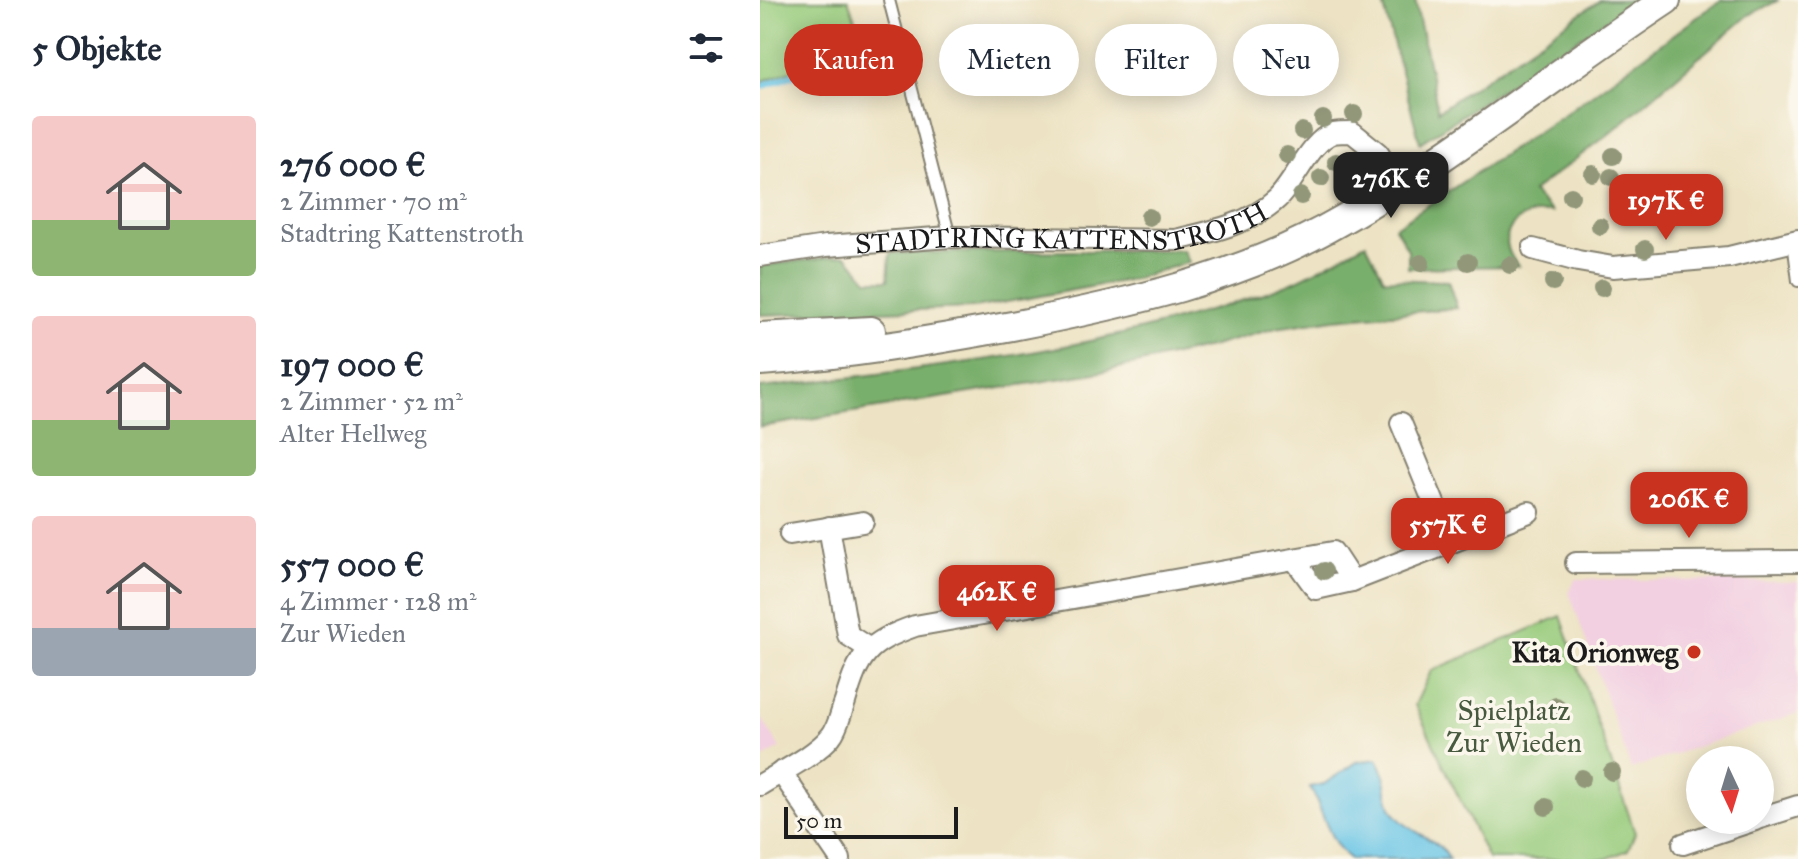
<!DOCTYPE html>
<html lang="de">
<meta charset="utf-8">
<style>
body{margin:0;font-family:"IM FELL Great Primer",serif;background:#f6f6f7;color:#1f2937;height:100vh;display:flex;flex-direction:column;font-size:30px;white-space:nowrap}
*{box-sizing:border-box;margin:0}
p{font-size:26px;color:#747a83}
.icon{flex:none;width:44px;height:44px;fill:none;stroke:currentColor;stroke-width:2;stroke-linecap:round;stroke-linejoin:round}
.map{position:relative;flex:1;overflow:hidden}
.side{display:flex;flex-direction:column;background:#fff;width:760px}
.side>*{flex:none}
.hud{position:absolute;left:24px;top:24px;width:760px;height:72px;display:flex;gap:16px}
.needle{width:52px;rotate:176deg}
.controls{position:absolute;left:926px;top:746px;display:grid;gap:16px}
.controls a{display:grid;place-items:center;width:88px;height:88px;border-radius:50%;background:#fff;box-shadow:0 4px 20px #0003;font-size:40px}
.scale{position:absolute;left:24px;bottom:20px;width:174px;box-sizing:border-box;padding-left:8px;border:4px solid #1c1c1c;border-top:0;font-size:22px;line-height:28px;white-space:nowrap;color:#1c1c1c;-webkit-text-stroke:6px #fbf7ec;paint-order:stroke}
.price{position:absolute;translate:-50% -68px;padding:0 18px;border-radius:16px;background:#c8321e;color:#fff;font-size:26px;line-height:52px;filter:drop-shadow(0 2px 4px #0008)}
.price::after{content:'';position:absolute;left:50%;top:48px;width:24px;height:18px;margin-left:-12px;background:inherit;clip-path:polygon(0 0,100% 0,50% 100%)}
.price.current{background:#222;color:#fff}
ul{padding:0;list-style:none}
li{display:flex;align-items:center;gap:24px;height:200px;padding:0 32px}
li span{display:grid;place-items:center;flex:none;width:224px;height:160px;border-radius:8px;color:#555}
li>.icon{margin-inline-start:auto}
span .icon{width:96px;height:96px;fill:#fffc;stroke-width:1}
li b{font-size:34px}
h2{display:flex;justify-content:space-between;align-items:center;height:96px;padding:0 32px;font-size:34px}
.tag{padding:0 28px;border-radius:36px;background:#fff;box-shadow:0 4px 20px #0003;font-size:28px;line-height:72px}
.tag.current{background:#c8321e;color:#fff}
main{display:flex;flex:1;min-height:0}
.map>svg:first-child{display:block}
</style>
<main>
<section class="side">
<h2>5 Objekte<svg class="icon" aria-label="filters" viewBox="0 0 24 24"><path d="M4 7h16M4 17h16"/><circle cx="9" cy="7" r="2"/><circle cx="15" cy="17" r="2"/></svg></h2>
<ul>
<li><span style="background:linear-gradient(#f6c9c9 65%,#8fb573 0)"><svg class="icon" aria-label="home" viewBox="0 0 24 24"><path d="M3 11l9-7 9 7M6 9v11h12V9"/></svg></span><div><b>276 000 €</b><p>2 Zimmer · 70 m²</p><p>Stadtring Kattenstroth</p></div></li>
<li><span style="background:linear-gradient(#f6c9c9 65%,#8fb573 0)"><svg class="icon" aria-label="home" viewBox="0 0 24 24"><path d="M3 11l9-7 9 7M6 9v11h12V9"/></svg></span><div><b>197 000 €</b><p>2 Zimmer · 52 m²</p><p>Alter Hellweg</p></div></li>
<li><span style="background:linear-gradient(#f6c9c9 70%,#9aa5b1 0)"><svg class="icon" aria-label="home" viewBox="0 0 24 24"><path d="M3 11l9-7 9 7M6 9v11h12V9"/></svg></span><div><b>557 000 €</b><p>4 Zimmer · 128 m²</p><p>Zur Wieden</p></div></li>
</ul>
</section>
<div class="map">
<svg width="1038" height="859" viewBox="0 0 1038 859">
<rect width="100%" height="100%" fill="#fbf7ec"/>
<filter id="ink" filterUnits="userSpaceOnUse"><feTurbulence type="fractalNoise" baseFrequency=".0125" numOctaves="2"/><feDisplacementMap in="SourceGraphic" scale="16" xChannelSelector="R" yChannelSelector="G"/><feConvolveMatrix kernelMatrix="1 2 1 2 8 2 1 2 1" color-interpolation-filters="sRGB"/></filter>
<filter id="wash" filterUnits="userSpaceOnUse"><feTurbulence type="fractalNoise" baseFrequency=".006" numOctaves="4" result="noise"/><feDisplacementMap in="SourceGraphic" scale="32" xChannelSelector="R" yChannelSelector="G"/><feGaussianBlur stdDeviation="1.8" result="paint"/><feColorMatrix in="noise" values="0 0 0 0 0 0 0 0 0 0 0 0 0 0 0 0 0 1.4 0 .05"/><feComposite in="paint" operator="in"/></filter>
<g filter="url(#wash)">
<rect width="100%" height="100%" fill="#ede3c4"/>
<!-- built -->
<g fill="#f2cfe1">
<polygon points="816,579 1038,582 1038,713 871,769 809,592"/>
<polygon points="0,715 20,748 0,760"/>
</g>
<!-- green -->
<g fill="#97cb7c" stroke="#5a744c" stroke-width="2">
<polygon points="0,0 88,0 104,44 0,82"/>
<polygon points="801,616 875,833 868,850 846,859 728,859 655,705 671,671"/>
</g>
<!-- forest -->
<g fill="#79af6c" stroke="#4a6644" stroke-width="2">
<polygon points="622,0 655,0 678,111 840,0 877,0 660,143"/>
<path d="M961,0H1019L989,15L849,134L772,192L792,212C756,210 732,234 758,266L648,268V250L635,227L806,113Z"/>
<path d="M606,243L624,279L688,281L697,308L574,319L516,328L450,347L341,372L0,427V388C135,372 270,359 402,324C445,312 489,300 530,283C556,272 581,256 606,243Z"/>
<polygon points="423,250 429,262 374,279 214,308 0,315 0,266 86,255 108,280 128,280 130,253"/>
</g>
<!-- water -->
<path fill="#68c5e6" stroke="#427081" stroke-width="2" d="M617,759C630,778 623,797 635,814C650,834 678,837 689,859H590C568,842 563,810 550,787L564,784L597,762Z"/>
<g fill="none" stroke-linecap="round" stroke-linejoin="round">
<!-- stream -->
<polyline stroke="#68c5e6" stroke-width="7" points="0,87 70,61"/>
</g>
</g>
<g filter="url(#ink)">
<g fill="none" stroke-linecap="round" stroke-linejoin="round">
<defs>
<g id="lane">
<polyline points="129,0 190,237"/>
<polyline points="1033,241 1038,281"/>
</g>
<g id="street">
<polyline points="773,249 818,261 853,267 969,257 1038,240"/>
<path id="s1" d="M0,256L66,246L190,237L415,240C450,232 490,224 517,199C535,182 550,141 573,133C578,132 586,132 592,132L618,153L638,186"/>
<polyline points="641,423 690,542"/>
<polyline points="69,527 88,635 108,648"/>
<polyline points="30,534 103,522"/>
<polyline points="535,560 556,589 592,581 769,512"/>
<polyline points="816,563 1038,561"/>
<polyline points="21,772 80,859"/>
<path d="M0,785C21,772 56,755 71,736C78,728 81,712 85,702C99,654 107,643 155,626L573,552L592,581"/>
<polyline points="1000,818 1038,806"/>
<polyline points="923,844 995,820"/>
</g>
<g id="secondary">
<polyline points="0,337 111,331"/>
<path d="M0,361C85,355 169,341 252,326C365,304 480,279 580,221C694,156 797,72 906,0"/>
</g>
</defs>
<!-- lane casing -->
<use href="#lane" stroke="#848070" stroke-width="14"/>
<!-- street casing -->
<use href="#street" stroke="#848070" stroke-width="24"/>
<!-- secondary casing -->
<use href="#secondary" stroke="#848070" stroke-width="32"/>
<!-- lane -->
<use href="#lane" stroke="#fff" stroke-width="10"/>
<!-- street -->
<use href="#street" stroke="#fff" stroke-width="20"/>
<!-- secondary -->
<use href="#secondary" stroke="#fff" stroke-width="28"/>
</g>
<!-- trees -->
<g fill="#92977a">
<circle cx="594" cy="114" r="9"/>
<circle cx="563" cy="119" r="9"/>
<circle cx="542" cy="131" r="9"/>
<circle cx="527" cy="155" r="9"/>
<circle cx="853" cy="156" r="9"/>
<circle cx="576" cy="162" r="9"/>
<circle cx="833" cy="174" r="9"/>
<circle cx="851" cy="177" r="9"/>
<circle cx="561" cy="178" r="9"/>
<circle cx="541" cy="196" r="9"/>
<circle cx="811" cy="196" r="9"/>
<circle cx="389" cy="217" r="9"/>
<circle cx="840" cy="226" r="9"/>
<circle cx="885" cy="249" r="9"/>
<circle cx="708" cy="262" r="9"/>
<circle cx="661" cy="263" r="9"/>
<circle cx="750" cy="265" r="9"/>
<circle cx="793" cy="282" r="9"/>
<circle cx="842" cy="288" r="9"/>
<circle cx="564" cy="571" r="9"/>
<circle cx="796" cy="706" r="9"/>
<circle cx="852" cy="772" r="9"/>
<circle cx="822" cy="778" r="9"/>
<circle cx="786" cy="807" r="9"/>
</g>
</g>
<!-- markers -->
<circle fill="#c8321e" stroke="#fbf7ec" stroke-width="3" cx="934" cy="652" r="8"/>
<g text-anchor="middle" stroke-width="7" stroke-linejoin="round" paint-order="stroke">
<!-- street labels -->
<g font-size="28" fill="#1c1c1c" stroke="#fbf7ec">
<text dy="10" stroke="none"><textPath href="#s1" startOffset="304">STADTRING KATTENSTROTH</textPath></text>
</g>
<!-- poi labels -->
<g font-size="28" font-weight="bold" fill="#1c1c1c" stroke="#fbf7ec" text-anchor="end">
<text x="918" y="662">Kita Orionweg</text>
</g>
<!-- park labels -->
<g font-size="28" fill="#47593e" stroke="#fbf7ec">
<text x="754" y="720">Spielplatz<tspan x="754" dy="32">Zur Wieden</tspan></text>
</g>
</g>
</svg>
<div class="controls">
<a><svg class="needle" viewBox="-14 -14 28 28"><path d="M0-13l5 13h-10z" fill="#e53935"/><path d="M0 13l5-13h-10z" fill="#747a83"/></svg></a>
</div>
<div class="scale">50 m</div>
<b class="price current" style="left:631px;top:220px">276K €</b>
<b class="price" style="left:906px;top:242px">197K €</b>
<b class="price" style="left:929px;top:540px">206K €</b>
<b class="price" style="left:688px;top:566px">557K €</b>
<b class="price" style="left:237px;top:633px">462K €</b>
<div class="hud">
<a class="tag current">Kaufen</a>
<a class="tag">Mieten</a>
<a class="tag">Filter</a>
<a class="tag">Neu</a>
</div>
</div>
</main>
